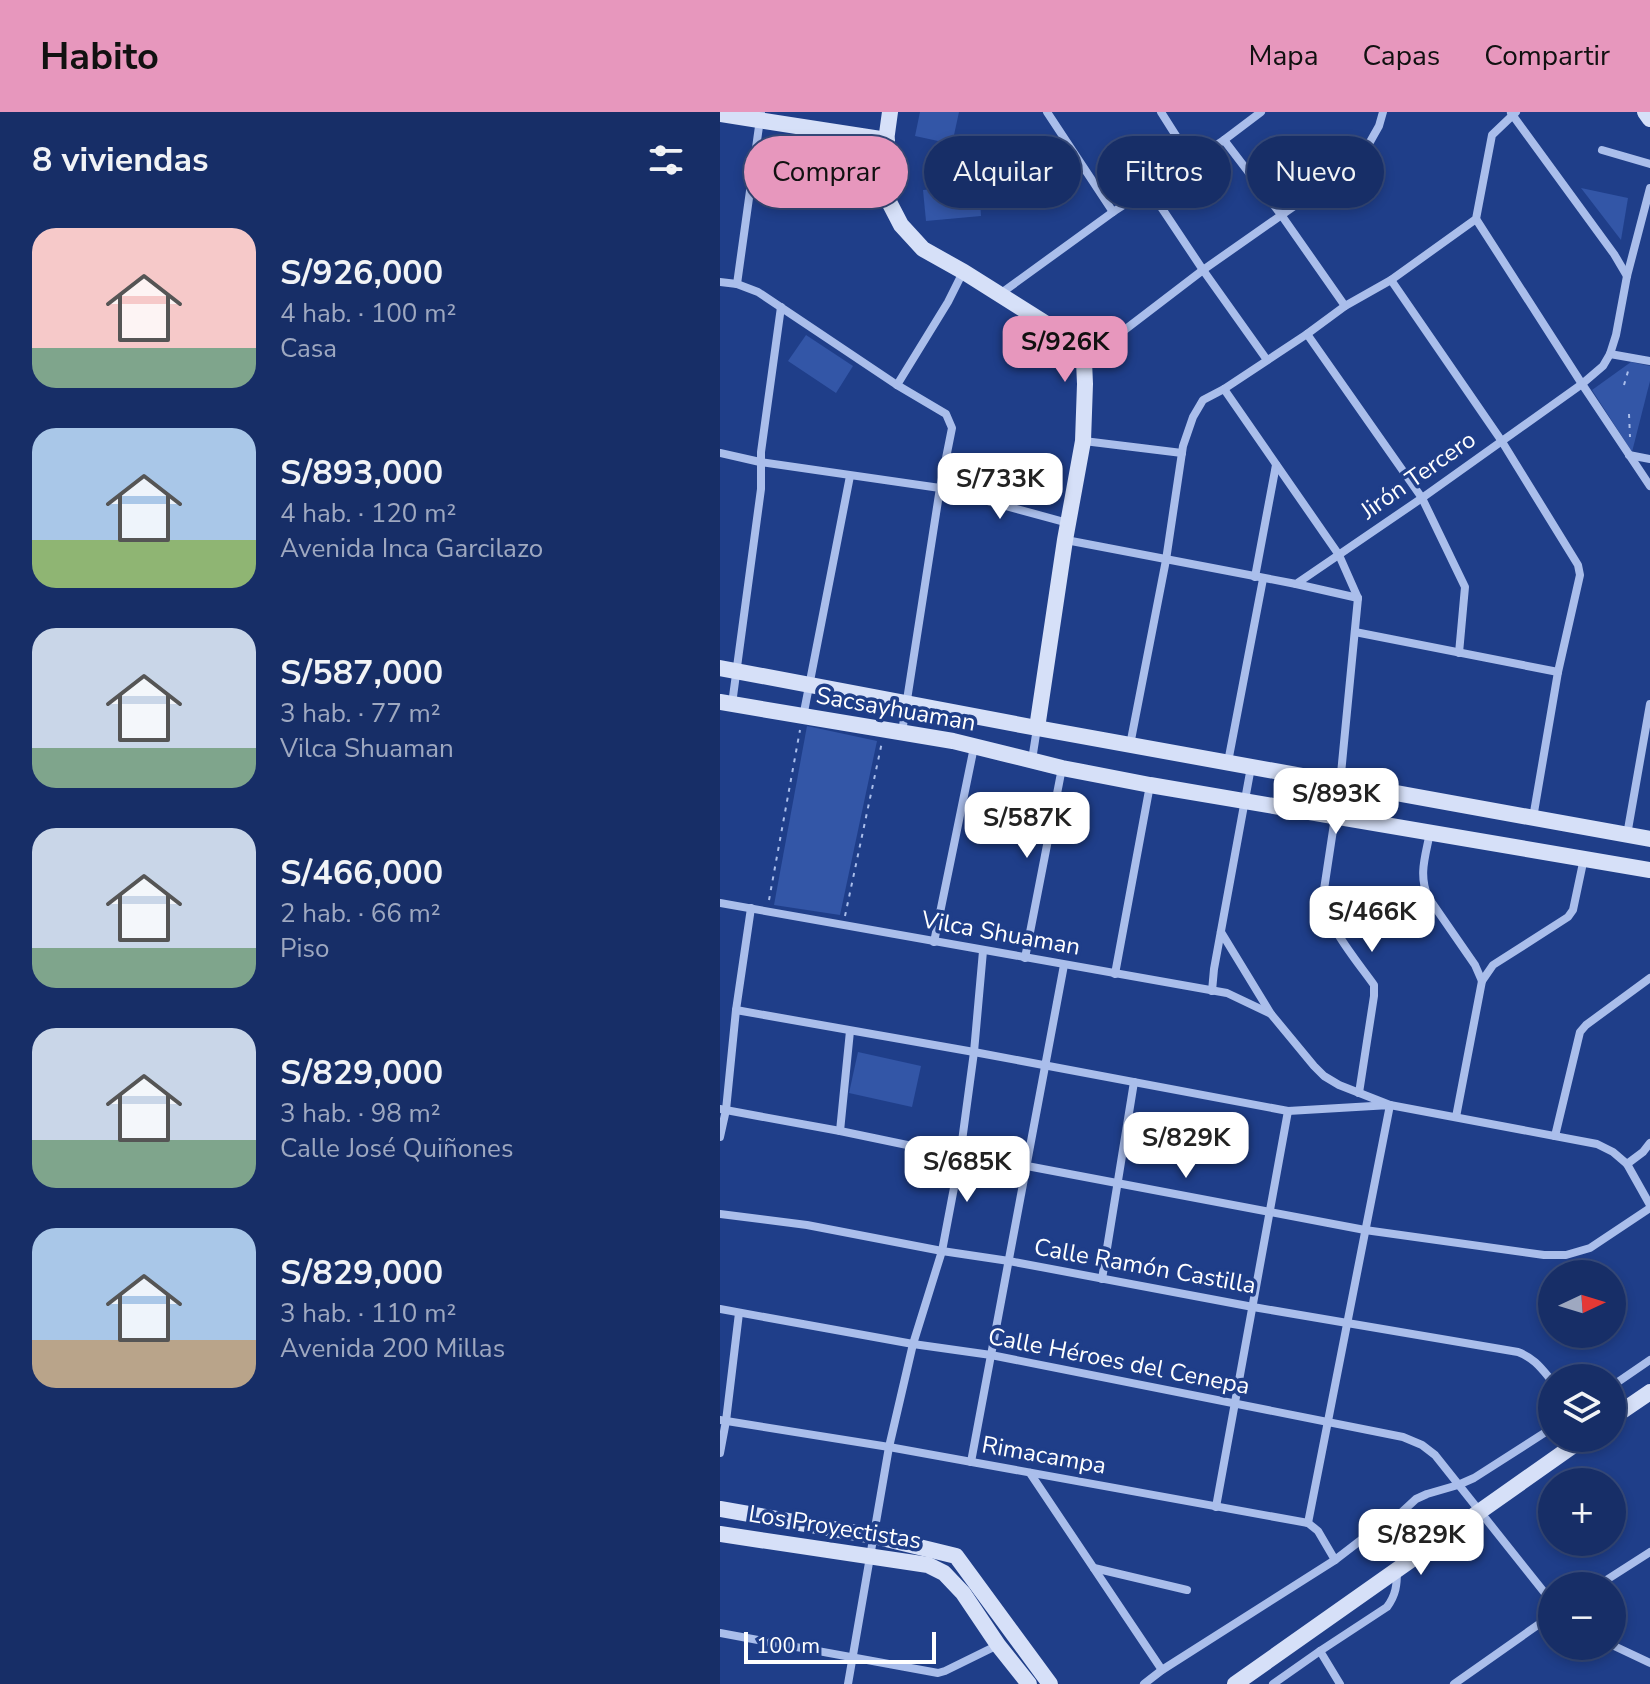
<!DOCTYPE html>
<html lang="es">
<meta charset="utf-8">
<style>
body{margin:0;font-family:"Nunito Sans",sans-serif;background:#243a70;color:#f1f3f6;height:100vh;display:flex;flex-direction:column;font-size:30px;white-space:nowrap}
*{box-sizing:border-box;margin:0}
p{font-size:26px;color:#9ea8c0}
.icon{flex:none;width:44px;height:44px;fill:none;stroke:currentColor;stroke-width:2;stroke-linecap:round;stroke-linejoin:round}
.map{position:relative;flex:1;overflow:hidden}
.side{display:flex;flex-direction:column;background:#172e67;width:720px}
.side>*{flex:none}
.top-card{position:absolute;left:24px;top:24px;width:760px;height:72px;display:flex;gap:16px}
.needle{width:52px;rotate:86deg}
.tools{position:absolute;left:818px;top:1148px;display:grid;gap:16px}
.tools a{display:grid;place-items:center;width:88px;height:88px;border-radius:50%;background:#172e67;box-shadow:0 4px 12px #0003,0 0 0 2px #364a7b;font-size:40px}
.scale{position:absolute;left:24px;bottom:20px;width:192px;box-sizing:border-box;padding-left:8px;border:4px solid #fff;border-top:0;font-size:22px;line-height:28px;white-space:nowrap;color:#fff;-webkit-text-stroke:6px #1f3e89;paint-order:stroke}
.price{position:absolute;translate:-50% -68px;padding:0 18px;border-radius:16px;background:#fff;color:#222;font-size:26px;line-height:52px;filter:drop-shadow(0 2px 4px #0008)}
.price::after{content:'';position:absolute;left:50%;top:48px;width:24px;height:18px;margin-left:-12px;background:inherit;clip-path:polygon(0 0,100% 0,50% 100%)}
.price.selected{background:#e797bd;color:#111}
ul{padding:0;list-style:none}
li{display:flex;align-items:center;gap:24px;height:200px;padding:0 32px}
li span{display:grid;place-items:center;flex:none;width:224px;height:160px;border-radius:24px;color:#555}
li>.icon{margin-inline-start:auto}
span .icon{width:96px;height:96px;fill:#fffc;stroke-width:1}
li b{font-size:34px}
h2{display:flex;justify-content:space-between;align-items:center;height:96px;padding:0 32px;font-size:34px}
.pill{padding:0 28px;border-radius:36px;background:#172e67;box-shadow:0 4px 12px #0003,0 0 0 2px #364a7b;font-size:28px;line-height:72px}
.pill.selected{background:#e797bd;color:#111}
header{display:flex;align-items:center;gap:48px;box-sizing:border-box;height:112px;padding:0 40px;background:#e797bd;color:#111}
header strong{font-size:38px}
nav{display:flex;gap:44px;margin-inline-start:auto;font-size:28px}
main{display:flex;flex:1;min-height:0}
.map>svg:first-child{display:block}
</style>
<header>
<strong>Habito</strong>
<nav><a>Mapa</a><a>Capas</a><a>Compartir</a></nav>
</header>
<main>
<section class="side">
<h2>8 viviendas<svg class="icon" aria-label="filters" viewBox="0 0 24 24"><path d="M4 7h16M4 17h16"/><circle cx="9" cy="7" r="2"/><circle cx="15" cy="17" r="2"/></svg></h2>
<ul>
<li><span style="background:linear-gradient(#f6c9c9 75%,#7fa58c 0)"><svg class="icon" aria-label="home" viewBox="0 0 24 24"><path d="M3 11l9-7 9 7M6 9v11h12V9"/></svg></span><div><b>S/926,000</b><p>4 hab. · 100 m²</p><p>Casa</p></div></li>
<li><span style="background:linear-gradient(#a9c7e8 70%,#8fb573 0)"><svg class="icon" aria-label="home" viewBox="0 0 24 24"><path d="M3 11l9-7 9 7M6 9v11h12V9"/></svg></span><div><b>S/893,000</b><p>4 hab. · 120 m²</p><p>Avenida Inca Garcilazo</p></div></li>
<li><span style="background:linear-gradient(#c9d6e8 75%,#7fa58c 0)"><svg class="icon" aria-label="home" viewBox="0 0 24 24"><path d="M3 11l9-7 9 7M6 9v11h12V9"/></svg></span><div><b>S/587,000</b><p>3 hab. · 77 m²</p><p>Vilca Shuaman</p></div></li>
<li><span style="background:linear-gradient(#c9d6e8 75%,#7fa58c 0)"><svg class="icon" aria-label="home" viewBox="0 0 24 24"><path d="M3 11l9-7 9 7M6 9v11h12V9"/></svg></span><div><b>S/466,000</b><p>2 hab. · 66 m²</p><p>Piso</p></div></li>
<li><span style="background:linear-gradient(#c9d6e8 70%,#7fa58c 0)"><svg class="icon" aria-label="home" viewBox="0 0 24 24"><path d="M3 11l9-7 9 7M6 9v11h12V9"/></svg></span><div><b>S/829,000</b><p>3 hab. · 98 m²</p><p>Calle José Quiñones</p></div></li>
<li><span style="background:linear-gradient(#a9c7e8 70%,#b9a48a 0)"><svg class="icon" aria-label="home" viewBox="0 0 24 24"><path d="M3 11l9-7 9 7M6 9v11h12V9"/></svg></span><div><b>S/829,000</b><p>3 hab. · 110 m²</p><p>Avenida 200 Millas</p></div></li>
</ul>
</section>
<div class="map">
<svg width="930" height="1572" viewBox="0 0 930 1572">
<rect width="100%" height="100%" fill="#1f3e89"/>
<!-- green -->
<g fill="#3356a7">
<polygon points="200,0 239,0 232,32 195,24"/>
<polygon points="259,73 261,104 206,109 203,78"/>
<polygon points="861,76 908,86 901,128"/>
<polygon points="86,223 133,254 116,281 68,249"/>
<polygon points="911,250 930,254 930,269 912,340 872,278"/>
<polygon points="87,614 157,629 120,803 54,793"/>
<polygon points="138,940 201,954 192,995 129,981"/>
</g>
<!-- building -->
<polygon fill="#4868b2" stroke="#cfdcf8" stroke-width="2" points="69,24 85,26 79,64 63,62"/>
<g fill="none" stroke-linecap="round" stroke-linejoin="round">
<!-- path -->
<g stroke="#aabeeb" stroke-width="2" stroke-dasharray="4 6" stroke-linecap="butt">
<polyline points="904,273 909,256"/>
<polyline points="909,302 910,325"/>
<polyline points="49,788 80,618"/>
<polyline points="125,804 162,630"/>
</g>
<!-- street -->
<g stroke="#aabeeb" stroke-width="8">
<polyline points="327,0 393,100"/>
<polyline points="441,0 472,49"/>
<polyline points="791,1 894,142 907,164"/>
<polyline points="504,28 562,104 625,194"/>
<polyline points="882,38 930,52"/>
<polyline points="429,77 483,158 547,248"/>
<polyline points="756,107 862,272 930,374"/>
<polyline points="671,168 781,328 858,453 860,463 838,560 813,706"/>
<polyline points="0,170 17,172 38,180 177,273 226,302 232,316 220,376 182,620"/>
<polyline points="17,172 41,0"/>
<polyline points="280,182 393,100 504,28 541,0"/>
<polyline points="587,222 702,386 745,475 739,541"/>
<polyline points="890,242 930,249"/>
<polyline points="364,249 483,158 620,62 646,37 659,14 663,0"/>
<polyline points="177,273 228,190 243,160"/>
<path d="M504,277L619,443L638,486L620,672L603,784C606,813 637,849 654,873V884L639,981"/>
<polyline points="364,329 462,341"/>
<polyline points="0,341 40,350 220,376 348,411"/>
<polyline points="909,343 930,347"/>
<polyline points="346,428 576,472 702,386 862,272 883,254 890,242 896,223 907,164 930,76"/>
<polyline points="535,465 556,353"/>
<polyline points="576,472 638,486"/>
<polyline points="635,520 838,560"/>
<polyline points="12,592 41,377 41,340 61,195"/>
<polyline points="83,605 130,364"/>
<polyline points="410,633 446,448 463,334 473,305 483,288 504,277 587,222 625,194 671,168 756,107 772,23 796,0"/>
<polyline points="312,648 317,616"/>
<polyline points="508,650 543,467"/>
<path d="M710,720C706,743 698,762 708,785L755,853L762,869L736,1005"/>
<polyline points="907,723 930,592"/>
<polyline points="0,791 507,881 551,902"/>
<polyline points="501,820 551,902 594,954 604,964 619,973 670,993 877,1032 893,1040 907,1052 930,1093"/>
<polyline points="214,830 254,635"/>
<polyline points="305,846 342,656"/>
<polyline points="395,862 430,673"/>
<polyline points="762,869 773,853 848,805 853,798 864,746"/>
<polyline points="492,879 494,857 531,655"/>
<polyline points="16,898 254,940 568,999 670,993 588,1411"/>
<polyline points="0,997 120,1019 240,1044 307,1054 645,1118 824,1143 846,1143 870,1136 930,1096"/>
<polyline points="120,1019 130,919"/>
<polyline points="835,1024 860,920 866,913 930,866"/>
<polyline points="0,1025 6,998 16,898 31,796"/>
<polyline points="907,1052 923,1040 930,1031"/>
<path d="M0,1102L87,1113L222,1139L289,1149L533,1195L798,1240C814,1246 821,1256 832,1269"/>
<polyline points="382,1167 414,970"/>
<polyline points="0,1197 193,1232 271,1243 683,1325 702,1333 715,1343 832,1490"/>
<polyline points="892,1274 930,1248"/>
<polyline points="0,1308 169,1335 588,1411 598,1419 615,1448"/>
<polyline points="0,1341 6,1309 19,1201"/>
<polyline points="251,1350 344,853"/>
<polyline points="310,1361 442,1558"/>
<polyline points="496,1395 568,999"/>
<polyline points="374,1456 467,1478"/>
<polyline points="877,1474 930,1440"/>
<polyline points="0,1521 218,1561 225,1559 280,1532"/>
<polyline points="892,1533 930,1551"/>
<polyline points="128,1572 169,1335 193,1232 222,1139 240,1044 254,940 263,839"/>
<polyline points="424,1572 442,1558 615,1448 641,1428 669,1412 696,1387 707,1382 738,1373 754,1366 832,1316"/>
<polyline points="553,1572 600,1539"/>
<path d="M620,1572L600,1539L667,1495C676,1483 677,1473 677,1458"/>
<polyline points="734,1572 832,1503"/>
</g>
<!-- secondary -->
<g stroke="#d6e0f8" stroke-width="16">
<polyline points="170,0 162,58 168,88 181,113 203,137 244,160 333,216 350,229 364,249 365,272 363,329 345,428 317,616"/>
<polyline points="925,0 930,7"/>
<polyline points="0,2 167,28"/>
<polyline points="0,556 317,616 930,727"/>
<polyline points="0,590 233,629 342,656 430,673 930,758"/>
<polyline points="892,1306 930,1280"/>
<polyline points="0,1397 154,1424 236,1444 330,1572"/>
<polyline points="0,1422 208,1453 224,1461 243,1481 278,1533 309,1572"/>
<polyline points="515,1572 864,1326"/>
</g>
</g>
<g text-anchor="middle" stroke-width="7" stroke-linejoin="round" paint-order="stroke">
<!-- street labels -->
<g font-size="24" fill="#fff" stroke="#1f3e89">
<text transform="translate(698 363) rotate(-35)" y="8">Jirón Tercero</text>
<text transform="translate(176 597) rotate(10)" y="8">Sacsayhuaman</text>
<text transform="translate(281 821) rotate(10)" y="8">Vilca Shuaman</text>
<text transform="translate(425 1154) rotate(10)" y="8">Calle Ramón Castilla</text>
<text transform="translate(399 1249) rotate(11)" y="8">Calle Héroes del Cenepa</text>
<text transform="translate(324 1343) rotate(10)" y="8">Rimacampa</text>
<text transform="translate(115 1415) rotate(9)" y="8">Los Proyectistas</text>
</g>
</g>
</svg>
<div class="tools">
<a><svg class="needle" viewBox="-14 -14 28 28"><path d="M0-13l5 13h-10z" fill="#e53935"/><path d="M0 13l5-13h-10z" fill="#9ea8c0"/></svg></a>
<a><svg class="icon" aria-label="layers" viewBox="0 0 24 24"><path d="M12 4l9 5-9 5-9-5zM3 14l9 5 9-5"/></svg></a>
<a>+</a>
<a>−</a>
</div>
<div class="scale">100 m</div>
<b class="price selected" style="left:345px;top:272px">S/926K</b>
<b class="price" style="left:280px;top:409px">S/733K</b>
<b class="price" style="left:616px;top:724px">S/893K</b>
<b class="price" style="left:307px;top:748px">S/587K</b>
<b class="price" style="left:652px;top:842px">S/466K</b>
<b class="price" style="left:466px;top:1068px">S/829K</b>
<b class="price" style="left:247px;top:1092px">S/685K</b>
<b class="price" style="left:701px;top:1465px">S/829K</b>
<div class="top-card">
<a class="pill selected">Comprar</a>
<a class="pill">Alquilar</a>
<a class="pill">Filtros</a>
<a class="pill">Nuevo</a>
</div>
</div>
</main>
